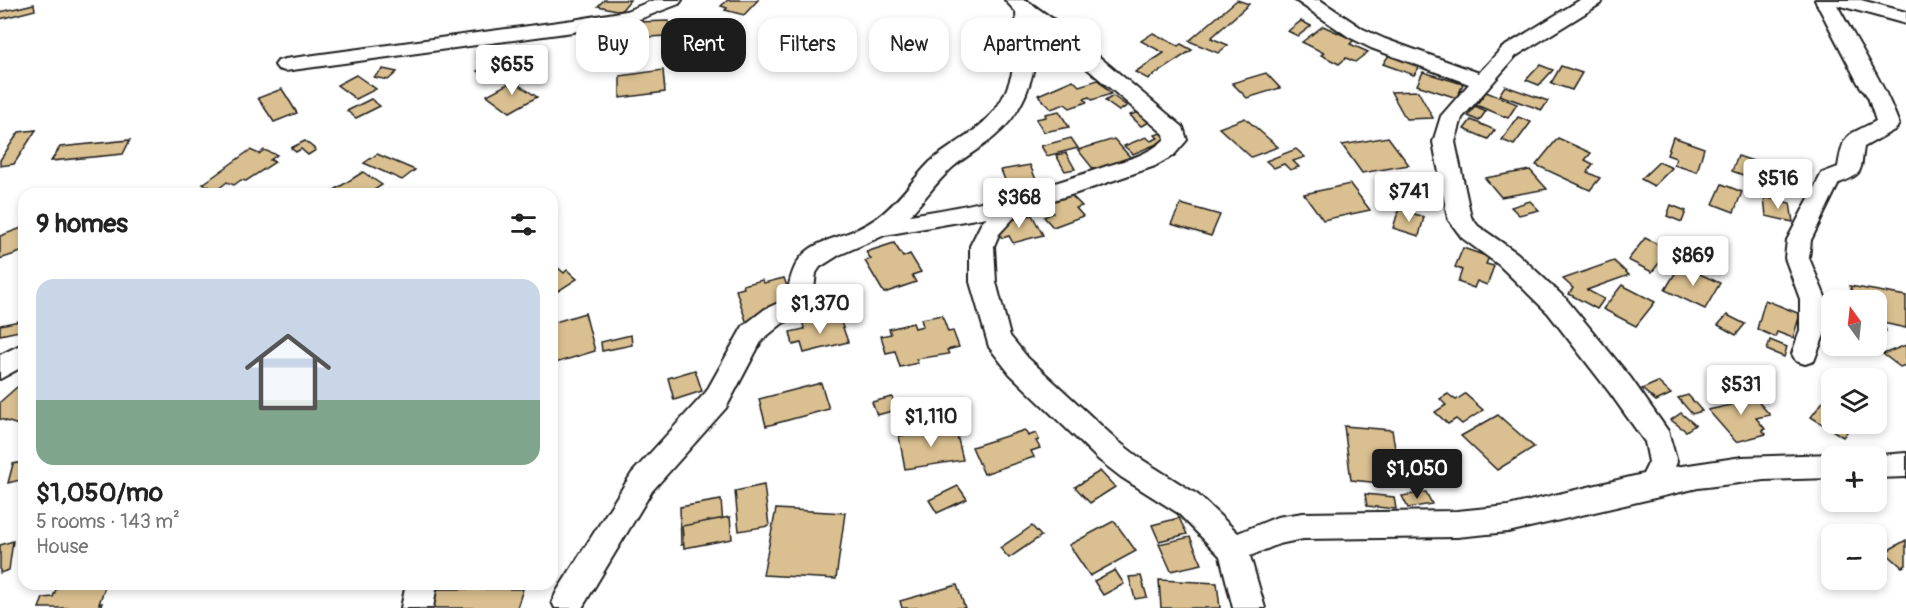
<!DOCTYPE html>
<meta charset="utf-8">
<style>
body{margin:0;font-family:Pangolin,sans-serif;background:#f6f6f6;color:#222;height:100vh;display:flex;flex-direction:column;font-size:22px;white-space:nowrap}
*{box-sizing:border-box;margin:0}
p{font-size:20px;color:#767676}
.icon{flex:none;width:33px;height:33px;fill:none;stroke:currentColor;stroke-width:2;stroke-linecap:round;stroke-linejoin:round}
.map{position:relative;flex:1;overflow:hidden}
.panel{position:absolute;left:18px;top:188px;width:540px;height:402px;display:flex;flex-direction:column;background:#fff;border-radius:18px;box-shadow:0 3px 9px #0003}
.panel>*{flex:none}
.guide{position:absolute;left:576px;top:18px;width:570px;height:54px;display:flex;gap:12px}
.needle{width:39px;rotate:345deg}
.buttons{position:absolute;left:1821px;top:290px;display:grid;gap:12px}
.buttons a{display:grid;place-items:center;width:66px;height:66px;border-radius:12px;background:#fff;box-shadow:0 3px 9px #0003;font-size:30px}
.price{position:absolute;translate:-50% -51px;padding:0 14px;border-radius:6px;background:#fff;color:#222;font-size:20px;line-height:39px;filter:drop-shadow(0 2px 3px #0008)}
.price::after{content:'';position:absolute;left:50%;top:36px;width:18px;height:14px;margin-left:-9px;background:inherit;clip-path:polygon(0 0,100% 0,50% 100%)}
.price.selected{background:#1c1c1c;color:#fff}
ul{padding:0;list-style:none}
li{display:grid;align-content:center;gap:12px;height:318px;padding:0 18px}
li span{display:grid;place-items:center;height:186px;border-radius:18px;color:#555}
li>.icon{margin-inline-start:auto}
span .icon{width:108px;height:108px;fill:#fffc;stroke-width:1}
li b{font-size:26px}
h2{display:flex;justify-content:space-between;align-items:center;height:72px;padding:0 18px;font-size:26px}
.tag{padding:0 21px;border-radius:18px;background:#fff;box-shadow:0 3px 9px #0003;font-size:21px;line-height:54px}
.tag.selected{background:#1c1c1c;color:#fff}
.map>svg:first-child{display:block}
</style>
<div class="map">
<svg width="1906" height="608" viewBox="0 0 1906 608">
<rect width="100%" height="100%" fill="#fff"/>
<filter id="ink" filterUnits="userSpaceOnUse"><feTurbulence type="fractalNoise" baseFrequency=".0167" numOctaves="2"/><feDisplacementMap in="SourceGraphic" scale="12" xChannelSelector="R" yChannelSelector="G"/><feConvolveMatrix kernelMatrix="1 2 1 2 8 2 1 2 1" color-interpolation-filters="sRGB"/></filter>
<g filter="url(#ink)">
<!-- building -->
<g fill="#dac090" stroke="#1c1c1c" stroke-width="1.5">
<polygon points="604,0 630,0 621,11 598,6"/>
<polygon points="728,0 758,0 744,15 725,10 727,8 721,6"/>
<polygon points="1237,0 1249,4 1211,38 1228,45 1218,53 1189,41"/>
<polygon points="34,4 35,10 0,19 0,12"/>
<polygon points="669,21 666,36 633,38 636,22"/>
<polygon points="1301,21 1311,26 1298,36 1288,31"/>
<polygon points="1323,26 1354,40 1350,44 1368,52 1355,62 1346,58 1339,64 1321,55 1324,53 1302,42"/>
<polygon points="1047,31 1056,44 1042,47 1033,34"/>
<polygon points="1153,33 1178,46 1181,44 1192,50 1148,79 1135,72 1164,53 1141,41"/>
<polygon points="499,49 520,65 497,76 477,59"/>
<polygon points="1391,52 1422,63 1414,75 1383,64"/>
<polygon points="490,63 501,70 488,78 477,71"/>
<polygon points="1540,65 1553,70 1539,85 1526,80"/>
<polygon points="1561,66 1582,73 1572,90 1551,83"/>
<polygon points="383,69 397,72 388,80 374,77"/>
<polygon points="663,70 665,92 620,98 620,76"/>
<polygon points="1423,72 1463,84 1457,98 1417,85"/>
<polygon points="1266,73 1280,88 1247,98 1232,83"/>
<polygon points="356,75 376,89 356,99 337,85"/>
<polygon points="1073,80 1079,86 1098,80 1111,94 1092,100 1089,97 1084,99 1087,102 1070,108 1065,104 1051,109 1038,95"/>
<polygon points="513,81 537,97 510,112 487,95"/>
<polygon points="1505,86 1548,101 1542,110 1499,95"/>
<polygon points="282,89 297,113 274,122 258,98"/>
<polygon points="1418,91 1433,118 1406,119 1391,92"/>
<polygon points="1486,92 1517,104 1508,118 1476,105"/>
<polygon points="1113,96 1127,106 1119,111 1105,101"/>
<polygon points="371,99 380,106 356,118 347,111"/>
<polygon points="1475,106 1486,111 1479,121 1468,116"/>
<polygon points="1059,111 1069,127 1044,132 1036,119 1046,117 1045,114"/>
<polygon points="1139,112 1150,122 1141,126 1130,115"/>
<polygon points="1518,117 1531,122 1514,145 1502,140"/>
<polygon points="1245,118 1278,147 1251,157 1219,128"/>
<polygon points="1471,120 1495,130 1488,139 1464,129"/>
<polygon points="36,130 14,164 0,166 0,160 19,132"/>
<polygon points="1164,132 1171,138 1133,154 1124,146 1146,137 1151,141 1158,138 1155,135"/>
<polygon points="1388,137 1409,165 1362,173 1342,145"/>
<polygon points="1673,137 1704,148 1697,172 1674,165 1676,158 1667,155"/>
<polygon points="1071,138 1078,148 1047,156 1041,146"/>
<polygon points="1558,138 1591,153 1585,160 1593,164 1587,172 1600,178 1590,190 1536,165"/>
<polygon points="1114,139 1131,158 1094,170 1078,150"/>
<polygon points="130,140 123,154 51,161 60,147"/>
<polygon points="305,141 316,150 308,155 301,149 296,152 291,148"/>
<polygon points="1296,149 1305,157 1293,161 1299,167 1290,170 1284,164 1274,168 1266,161"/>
<polygon points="250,150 259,154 264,150 277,155 270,160 275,162 246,181 241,180 234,185 227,182 217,190 203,184"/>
<polygon points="1066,153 1075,169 1065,171 1056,155"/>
<polygon points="377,154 415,170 402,180 364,163"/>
<polygon points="1738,156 1768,166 1763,182 1732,171"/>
<polygon points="1659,162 1672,168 1654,186 1641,179"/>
<polygon points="1030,165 1039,187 1010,192 1001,170"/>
<polygon points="1530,170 1547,189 1501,197 1485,178"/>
<polygon points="363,172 382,185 368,194 328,194"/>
<polygon points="1350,184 1370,210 1323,220 1304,194"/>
<polygon points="1722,184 1742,192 1734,212 1713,204"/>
<polygon points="1071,195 1082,206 1076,208 1083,216 1053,227 1044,217 1053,213 1046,204"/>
<polygon points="1764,197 1790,203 1793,222 1766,216"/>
<polygon points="1530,201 1539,210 1519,215 1511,207"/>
<polygon points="1181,204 1220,215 1211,236 1171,224"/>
<polygon points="1671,205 1686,211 1682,222 1667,216"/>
<polygon points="1399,209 1424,217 1419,236 1393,228"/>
<polygon points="1032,215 1043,235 1013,243 1009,236 1002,238 994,224"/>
<polygon points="24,227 24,251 0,259 0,236"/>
<polygon points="1645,238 1684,257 1675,269 1660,262 1652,272 1628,260"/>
<polygon points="894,243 903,257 910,254 921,272 912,275 916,282 884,293 865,261 871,259 866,252"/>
<polygon points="1463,248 1489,257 1486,264 1494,266 1487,285 1477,281 1474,288 1458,282 1462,270 1455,267"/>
<polygon points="1614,261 1629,275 1587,290 1604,299 1597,309 1569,294 1573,288 1563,279"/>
<polygon points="1680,265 1720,283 1705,309 1665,290"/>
<polygon points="556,266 564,273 567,270 577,279 552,295 552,268"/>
<polygon points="784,278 794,305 747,324 736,290 744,288 743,285 762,280 764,283"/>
<polygon points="1622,285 1655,302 1636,326 1603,309"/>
<polygon points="1850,286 1906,296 1906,328 1883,323 1886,331 1876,330 1876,300 1855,300"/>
<polygon points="841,295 847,314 827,318 821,300"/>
<polygon points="1765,300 1800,314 1793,338 1777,332 1775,337 1757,329"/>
<polygon points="585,313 595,351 552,364 552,323"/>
<polygon points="942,315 948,332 953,331 959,347 947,350 949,354 916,359 918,363 900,367 895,351 886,353 881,336 891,334 889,329 913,323 915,328 923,326 921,319"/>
<polygon points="1727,315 1745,324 1736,335 1718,325"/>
<polygon points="824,316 826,322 840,319 848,342 804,353 801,343 793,345 790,332 804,329 803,323"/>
<polygon points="24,320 24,330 0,335 0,325"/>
<polygon points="631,335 632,345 602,351 601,342"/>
<polygon points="1770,340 1787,347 1784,357 1767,350"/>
<polygon points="1906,345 1906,365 1900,367 1883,354"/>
<polygon points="695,370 702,391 674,400 668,378"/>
<polygon points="1658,382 1671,394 1656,401 1642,389"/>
<polygon points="821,383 829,409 766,426 759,399"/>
<polygon points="17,387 24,389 24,427 0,419 0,402"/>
<polygon points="1747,389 1770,415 1756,418 1765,429 1762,430 1766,434 1736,442 1708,410 1731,405 1723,395"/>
<polygon points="1448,394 1456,400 1465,394 1483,410 1462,424 1456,419 1448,424 1435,412 1446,405 1440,399"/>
<polygon points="1688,395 1702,411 1692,414 1678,398"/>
<polygon points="892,397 896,410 877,415 872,402"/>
<polygon points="1825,399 1832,403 1832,423 1854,423 1843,437 1811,417"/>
<polygon points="1681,413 1695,425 1686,431 1671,420"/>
<polygon points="1498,415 1534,447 1497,470 1461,436"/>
<polygon points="1344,426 1392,430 1401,485 1351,480"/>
<polygon points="955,427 963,460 905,469 899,436"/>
<polygon points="1025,430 1028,436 1036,433 1039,440 1036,441 1040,448 1031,451 1034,457 984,474 972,447"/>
<polygon points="24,462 24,479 8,483 13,464"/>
<polygon points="1100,471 1115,487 1090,503 1075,487"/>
<polygon points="764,485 769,526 739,531 735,491"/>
<polygon points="958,486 967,499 937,513 929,500"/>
<polygon points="1426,492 1432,504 1408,508 1402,496"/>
<polygon points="1365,494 1394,497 1396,509 1367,506"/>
<polygon points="721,500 724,537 681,545 680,507"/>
<polygon points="776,509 845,513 836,579 763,575"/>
<polygon points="730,517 732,539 684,548 682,526"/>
<polygon points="1179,518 1187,534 1159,541 1152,525"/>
<polygon points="1114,521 1136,551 1090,576 1069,545"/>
<polygon points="1032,526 1041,536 1009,558 1000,548"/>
<polygon points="1190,537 1202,564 1171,571 1159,544"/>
<polygon points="1906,540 1906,565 1902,567 1885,552"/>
<polygon points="13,541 9,570 0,573 0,545"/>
<polygon points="1115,570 1124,584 1103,595 1094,581"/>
<polygon points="1141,576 1147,597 1135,599 1129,577"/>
<polygon points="1159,580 1217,583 1220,608 1161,608"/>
<polygon points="58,584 106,584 99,604 102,603 100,608 39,608 43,598 53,597"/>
<polygon points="957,585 965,608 902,608 900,601"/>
<polygon points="437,589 523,589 517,608 430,608"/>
</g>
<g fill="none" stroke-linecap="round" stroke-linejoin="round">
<defs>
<g id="minor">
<polygon points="654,0 682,0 679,4 637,20 573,32 285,71 278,69 275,65 278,61 285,59 573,20 626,11"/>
<path d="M1005,0H1026L1060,24L1183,127L1187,140L1174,155L1155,166L1074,194L1022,209L999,234L994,246L996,282L1010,336L1028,358L1119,442L1141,459L1198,495L1238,533L1277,517L1303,513L1457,511L1508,506L1643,474L1649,462L1645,442L1610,393L1548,313L1499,265L1462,238L1448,219L1433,142L1441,116L1469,84L1371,48L1349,37L1295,0H1320L1363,29L1385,39L1479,73L1502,48L1580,0H1603L1600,4L1516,56L1462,118L1455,142L1471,217L1478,226L1517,253L1566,299L1630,377L1668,431L1677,462L1675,467L1742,457L1832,454L1839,456H1832V478L1764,480L1698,488L1508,532L1457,537L1303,539L1279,544L1250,556L1265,608H1233L1220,556L1178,513L1121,477L1099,460L1010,374L989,347L970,282V246L981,224L987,217L885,235L839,255L820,267L816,273L812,305L808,312L783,323L762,340L726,408L652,491L582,608H555L552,602L557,591L632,473L706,392L743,326L765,309L787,299C794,230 833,249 877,218C898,203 912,180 930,162C945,149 963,140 978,127C1014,99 1019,54 1016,12ZM1037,26L1164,134L1165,139C1150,154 1127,160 1107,166C1043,189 977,205 910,215C925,199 937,181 953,167C966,156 981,148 994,137C1028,109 1038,68 1037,26Z"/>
<path d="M1815,0H1861L1906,12V24L1837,5C1858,44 1884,83 1899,124L1896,129L1864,147C1860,172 1864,174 1839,183L1811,240L1809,258L1826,299V330L1814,361L1805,364L1796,361L1792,354L1800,330V299L1785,258L1787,240L1822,173L1838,167C1844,131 1846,137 1876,121L1868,97L1858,83Z"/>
<polygon points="24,343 24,366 0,379 0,355"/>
<polygon points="1906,453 1906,477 1876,478 1876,456 1869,456"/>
<polygon points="406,584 437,584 433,608 401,608"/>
</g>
</defs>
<!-- minor casing -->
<use href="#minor" stroke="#1c1c1c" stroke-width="4"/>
<!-- minor -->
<use href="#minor" fill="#fff" fill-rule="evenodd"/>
</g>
</g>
</svg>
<div class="buttons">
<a><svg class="needle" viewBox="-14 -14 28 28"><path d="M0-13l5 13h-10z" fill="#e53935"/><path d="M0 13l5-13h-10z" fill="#767676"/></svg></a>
<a><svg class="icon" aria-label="layers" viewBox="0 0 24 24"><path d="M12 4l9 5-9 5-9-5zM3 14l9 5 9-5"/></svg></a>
<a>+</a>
<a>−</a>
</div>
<b class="price" style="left:512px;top:96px">$655</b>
<b class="price" style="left:1778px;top:210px">$516</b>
<b class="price" style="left:1409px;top:223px">$741</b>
<b class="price" style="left:1019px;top:229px">$368</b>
<b class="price" style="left:1693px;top:287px">$869</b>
<b class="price" style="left:820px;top:335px">$1,370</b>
<b class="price" style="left:1741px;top:416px">$531</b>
<b class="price" style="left:931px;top:448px">$1,110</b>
<b class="price selected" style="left:1417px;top:500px">$1,050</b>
<div class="guide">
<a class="tag">Buy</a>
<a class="tag selected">Rent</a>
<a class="tag">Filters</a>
<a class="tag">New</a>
<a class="tag">Apartment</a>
</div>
<section class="panel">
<h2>9 homes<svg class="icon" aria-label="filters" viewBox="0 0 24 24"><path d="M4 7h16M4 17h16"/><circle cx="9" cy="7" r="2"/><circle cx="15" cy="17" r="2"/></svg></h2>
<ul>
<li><span style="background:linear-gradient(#c9d6e8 65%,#7fa58c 0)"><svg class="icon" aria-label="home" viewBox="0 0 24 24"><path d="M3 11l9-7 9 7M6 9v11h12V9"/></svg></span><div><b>$1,050/mo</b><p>5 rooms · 143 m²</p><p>House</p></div></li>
</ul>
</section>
</div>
